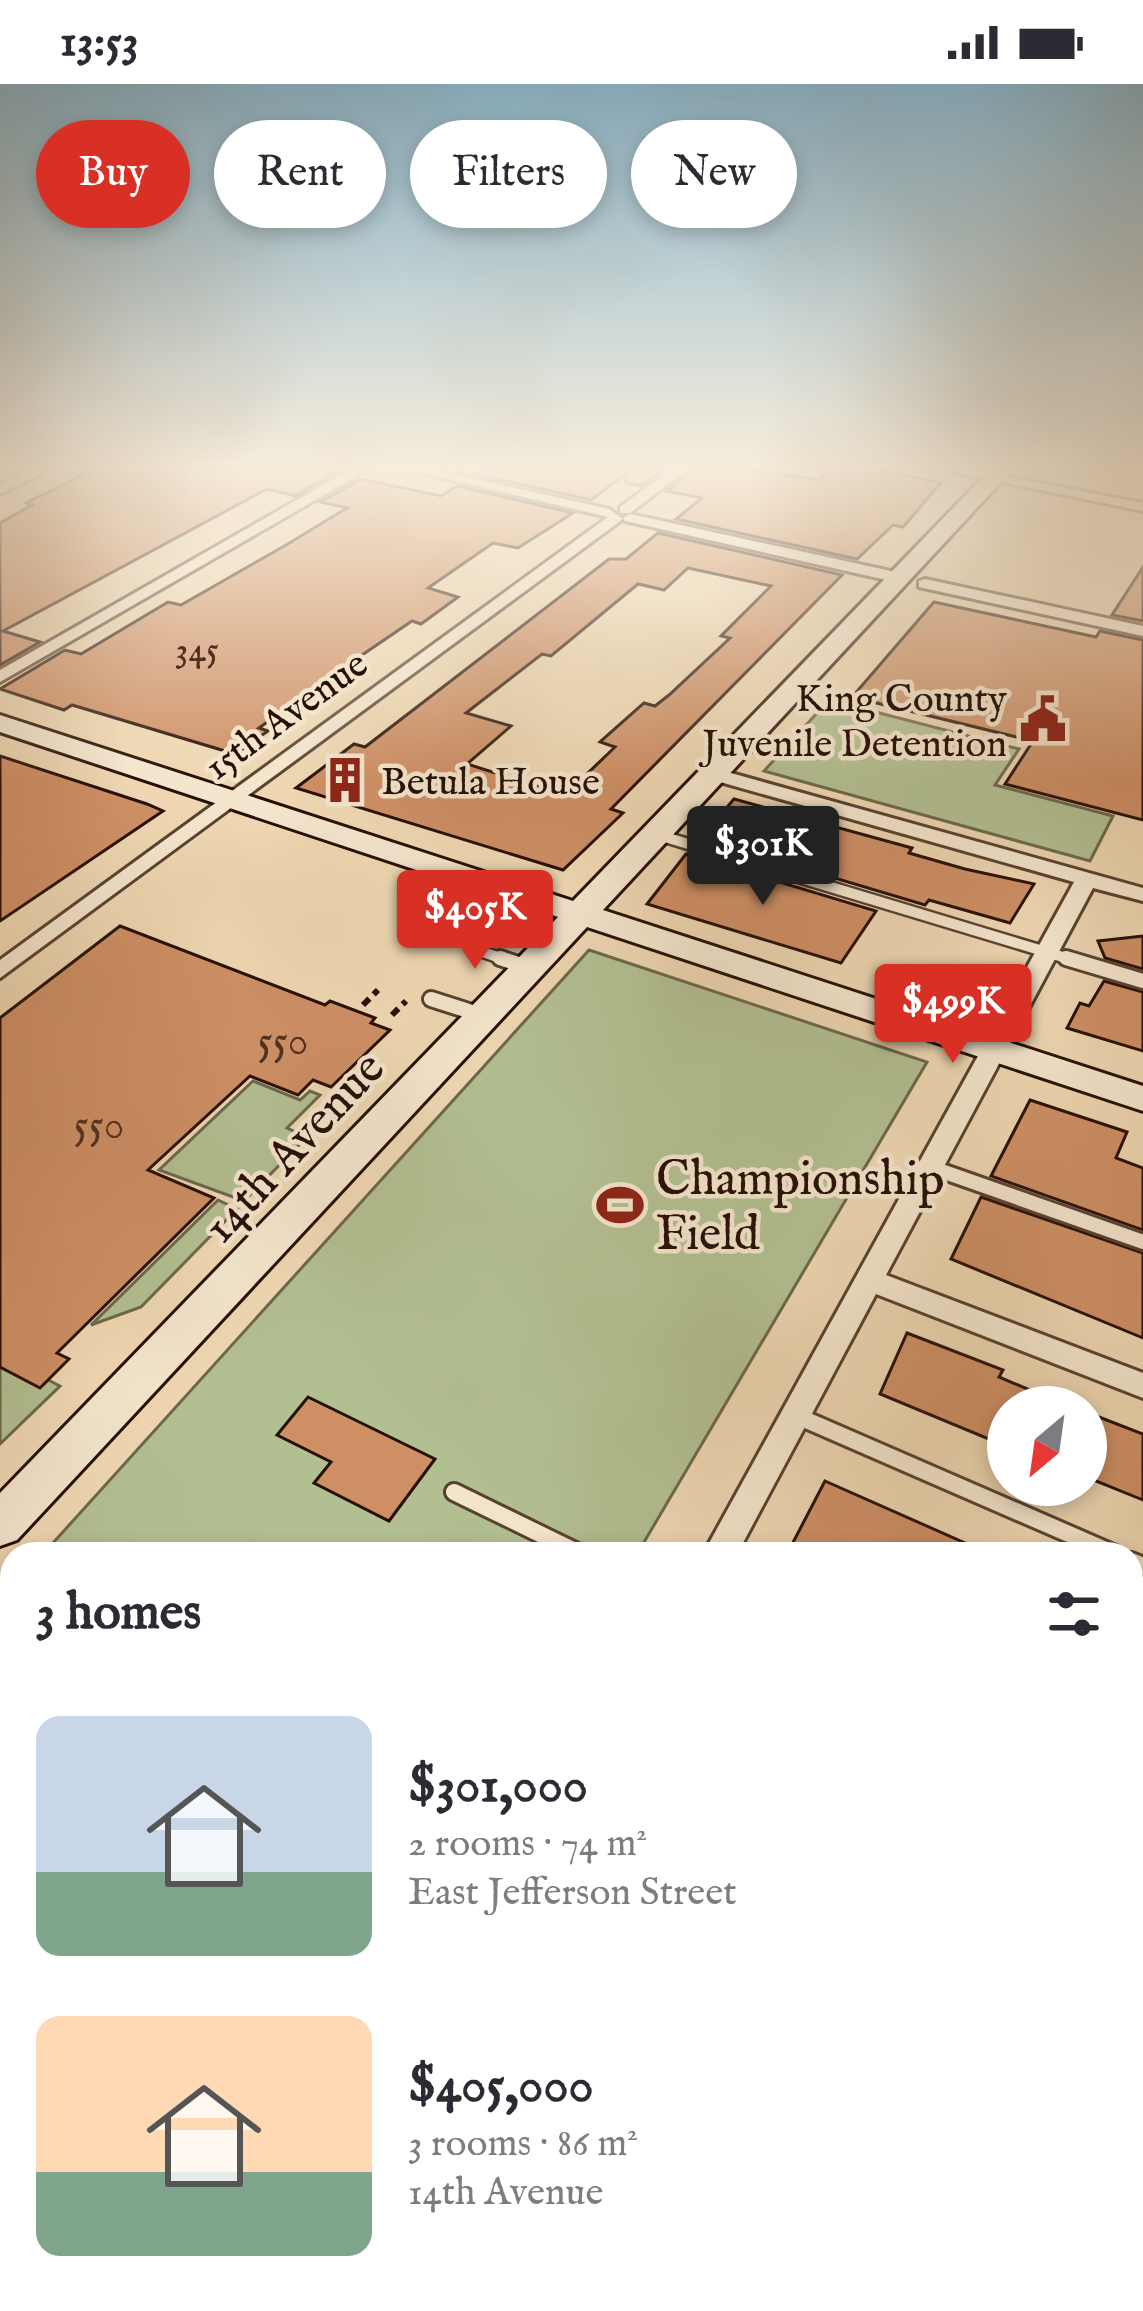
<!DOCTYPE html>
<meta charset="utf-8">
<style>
body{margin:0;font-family:"IM FELL English",serif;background:#f2f2f3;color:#2b2b33;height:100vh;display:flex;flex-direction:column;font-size:45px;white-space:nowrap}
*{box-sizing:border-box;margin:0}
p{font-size:39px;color:#7c7c81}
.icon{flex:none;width:66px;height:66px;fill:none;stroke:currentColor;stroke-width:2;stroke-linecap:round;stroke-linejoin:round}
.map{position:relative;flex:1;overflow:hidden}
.sheet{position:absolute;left:0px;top:1458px;width:1143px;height:771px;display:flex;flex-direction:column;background:#fff;border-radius:36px 36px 0 0;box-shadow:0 6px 18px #0003}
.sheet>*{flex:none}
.hud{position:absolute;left:36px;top:36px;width:1071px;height:108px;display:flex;gap:24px}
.needle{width:78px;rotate:209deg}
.controls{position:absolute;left:987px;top:1302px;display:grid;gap:24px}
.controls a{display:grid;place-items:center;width:120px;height:120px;border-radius:50%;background:#fff;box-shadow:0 6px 18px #0003;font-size:60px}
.price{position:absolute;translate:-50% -102px;padding:0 27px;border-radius:12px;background:#d93025;color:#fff;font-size:39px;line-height:78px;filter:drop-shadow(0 3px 6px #0008)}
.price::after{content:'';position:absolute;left:50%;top:72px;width:36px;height:27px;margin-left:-18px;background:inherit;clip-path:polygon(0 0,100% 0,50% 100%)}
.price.active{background:#222;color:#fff}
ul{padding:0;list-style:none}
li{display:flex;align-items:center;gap:36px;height:300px;padding:0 36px}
li span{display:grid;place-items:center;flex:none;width:336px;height:240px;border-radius:24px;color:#555}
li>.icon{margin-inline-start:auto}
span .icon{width:144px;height:144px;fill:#fffc;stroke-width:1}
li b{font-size:51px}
h2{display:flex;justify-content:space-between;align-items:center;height:144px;padding:0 36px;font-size:51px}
.chip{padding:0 42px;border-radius:54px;background:#fff;box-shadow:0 6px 18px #0003;font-size:42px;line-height:108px}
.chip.active{background:#d93025;color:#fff}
.status{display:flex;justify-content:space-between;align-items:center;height:84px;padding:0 60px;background:#fff;direction:ltr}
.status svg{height:33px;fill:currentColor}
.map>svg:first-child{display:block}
</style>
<div class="status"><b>13:53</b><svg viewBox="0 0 49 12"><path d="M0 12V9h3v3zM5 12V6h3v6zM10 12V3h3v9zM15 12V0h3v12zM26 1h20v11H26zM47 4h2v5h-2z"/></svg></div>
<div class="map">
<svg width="1143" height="2227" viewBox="0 0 1143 2227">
<rect width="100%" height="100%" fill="#eed7b2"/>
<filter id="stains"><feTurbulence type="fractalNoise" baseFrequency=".00167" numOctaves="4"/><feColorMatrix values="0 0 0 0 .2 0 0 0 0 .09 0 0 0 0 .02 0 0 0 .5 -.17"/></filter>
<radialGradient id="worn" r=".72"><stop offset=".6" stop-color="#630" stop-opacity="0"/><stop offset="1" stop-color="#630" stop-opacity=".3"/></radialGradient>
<!-- green -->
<g fill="#b2bf91" stroke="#6c674c" stroke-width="3">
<polygon points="829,616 1019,665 995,701 1113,732 1090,777 764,687"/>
<polygon points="589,866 927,978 637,1470 43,1470"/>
<polygon points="253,997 300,1016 310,1007 320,1011 287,1044 307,1053 244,1117 159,1086"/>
<polygon points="218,1116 237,1125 141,1223 91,1241"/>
<polygon points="0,1271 60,1302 0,1360"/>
</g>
<!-- building -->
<g fill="#ce8f65" stroke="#260f06" stroke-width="3" fill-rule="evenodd">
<polygon points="95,385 318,385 335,389 295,412 267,405 3,547 40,558 0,581 0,439 32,421 26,419"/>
<polygon points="483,385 664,385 641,402 626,399 627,389 591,416 475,390"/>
<polygon points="692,385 749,385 819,396 831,385 878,385 941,399 903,443 893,441 857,475 676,435 702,414 667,407"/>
<polygon points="361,395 441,412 457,402 573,429 518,464 493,459 428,504 458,513 421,540 412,537 318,601 259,644 268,647 235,670 72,621 64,626 0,605 65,566 81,570 168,518 181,521 286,461 347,424 321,418"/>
<path d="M658,449L842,491L611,725L623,729L563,786L296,704L354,660L365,663L609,475H626ZM688,484L771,502L721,552L730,554L669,611L655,622L644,619L600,658L615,663L565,711L467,680L511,642L466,629L542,570L551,572L638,500L664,506Z"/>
<polygon points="1143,483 1143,537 1112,531"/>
<polygon points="934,518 1096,553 1100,547 1143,556 1143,736 1005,700 1033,657 852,613"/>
<polygon points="0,672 147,720 163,727 0,837"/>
<polygon points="734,715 912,764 909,769 965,785 1034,800 1010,839 929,816 925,821 701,754"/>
<polygon points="686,770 876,827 841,879 647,820"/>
<polygon points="120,842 325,921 330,917 375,934 371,939 390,946 331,1003 313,996 298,1011 250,992 148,1086 214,1114 57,1269 69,1275 40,1304 0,1283 0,934"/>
<polygon points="1143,852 1143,885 1105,874 1098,857"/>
<polygon points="1104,897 1143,908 1143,967 1067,944 1080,919 1089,922"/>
<polygon points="1030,1016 1127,1048 1116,1074 1143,1084 1143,1146 991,1092"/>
<polygon points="981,1113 1143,1169 1143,1254 951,1175"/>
<polygon points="907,1249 1003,1286 999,1293 1070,1323 1008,1323 1008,1363 880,1310"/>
<polygon points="308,1313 435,1375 389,1437 314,1399 331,1378 277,1351"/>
<polygon points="1086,1328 1143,1350 1143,1416 1086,1393"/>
<polygon points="825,1397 990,1470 787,1470"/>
</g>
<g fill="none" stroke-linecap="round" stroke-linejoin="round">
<defs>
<g id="lane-far2">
<polyline points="655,750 1076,877"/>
<polyline points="477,866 509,877"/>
</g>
<g id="lane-far1">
<polyline points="500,874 527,883"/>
<polyline points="1066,874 1143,897"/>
<polyline points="431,915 481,931"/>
<polyline points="933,1084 1143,1158"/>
</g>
<g id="lane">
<polyline points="797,1332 1115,1470"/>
<polyline points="454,1408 581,1470"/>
<polyline points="1131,1477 1143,1482"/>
</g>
<g id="street">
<polygon points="32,385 51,385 0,410 0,400"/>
<polygon points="351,385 369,385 0,598 0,586"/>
<polygon points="404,385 431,385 609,425 623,435 0,894 0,876 608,433"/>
<polygon points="672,385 688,385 630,429 620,429 620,423"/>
<polygon points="938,385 969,385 1143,419 1143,427"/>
<polygon points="630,430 900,489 908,494 900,499 625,437 623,434"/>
<polygon points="925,495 1143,542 1143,552 919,503 919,497"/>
<polygon points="713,684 1143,804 1143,817 1093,804 886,1191 1143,1289 1143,1314 876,1210 737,1470 703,1470 1074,798 706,694 703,690"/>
<polygon points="1131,1675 1143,1677 1143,1715 1131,1711"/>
<polygon points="281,2217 329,2217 325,2227 277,2227"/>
</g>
<g id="secondary">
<polygon points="991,385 1013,385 603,826 1143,1002 1143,1027 587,843 17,1456 0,1462 0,1409 558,833 0,648 0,631 573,817"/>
<polygon points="0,1619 12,1623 12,1678 0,1673"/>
<polygon points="863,2217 942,2217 946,2227 868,2227"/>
</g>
</defs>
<!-- lane-far2 casing -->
<use href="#lane-far2" stroke="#584131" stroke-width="15"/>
<!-- lane-far1 casing -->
<use href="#lane-far1" stroke="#584131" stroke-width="20"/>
<!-- lane casing -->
<use href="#lane" stroke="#584131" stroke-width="22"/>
<!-- street casing -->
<use href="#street" stroke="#584131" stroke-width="6"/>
<!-- secondary casing -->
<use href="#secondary" stroke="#260f06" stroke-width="6"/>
<!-- path -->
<g stroke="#260f06" stroke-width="6" stroke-dasharray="9 6" stroke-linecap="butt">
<polyline points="363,921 378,906"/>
<polyline points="392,931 406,917"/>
</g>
<!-- lane-far2 -->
<use href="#lane-far2" stroke="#f4e5cd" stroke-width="10"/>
<!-- lane-far1 -->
<use href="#lane-far1" stroke="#f4e5cd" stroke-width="14"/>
<!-- lane -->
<use href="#lane" stroke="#f4e5cd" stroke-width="16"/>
<!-- street -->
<use href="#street" fill="#f4e5cd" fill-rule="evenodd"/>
<!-- secondary -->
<use href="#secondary" fill="#f4e5cd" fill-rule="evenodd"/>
</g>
<!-- sky -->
<linearGradient id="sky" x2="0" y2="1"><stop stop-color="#89b6ce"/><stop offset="0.55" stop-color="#f7eddc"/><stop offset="1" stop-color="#f7eddc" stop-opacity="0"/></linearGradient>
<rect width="1143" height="697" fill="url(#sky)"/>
<!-- icons -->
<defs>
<symbol id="civic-bare" viewBox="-9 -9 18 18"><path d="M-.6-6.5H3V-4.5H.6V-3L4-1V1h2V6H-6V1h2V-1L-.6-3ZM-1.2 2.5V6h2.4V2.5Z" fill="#8f2418" stroke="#f4e5cd" stroke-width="2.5" paint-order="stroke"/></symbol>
<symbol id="building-bare" viewBox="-9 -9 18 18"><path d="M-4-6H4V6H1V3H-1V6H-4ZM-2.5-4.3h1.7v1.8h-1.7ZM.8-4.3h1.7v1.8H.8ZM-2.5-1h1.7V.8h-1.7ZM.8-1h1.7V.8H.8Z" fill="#8f2418" stroke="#f4e5cd" stroke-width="2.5" paint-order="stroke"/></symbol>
<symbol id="stadium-bare" viewBox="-9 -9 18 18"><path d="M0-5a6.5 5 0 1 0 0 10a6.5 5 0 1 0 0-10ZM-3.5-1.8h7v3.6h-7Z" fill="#8f2418" stroke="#f4e5cd" stroke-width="2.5" paint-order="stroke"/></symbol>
</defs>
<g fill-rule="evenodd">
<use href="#civic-bare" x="1010" y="602" width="66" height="66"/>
<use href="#building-bare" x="312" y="663" width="66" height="66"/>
<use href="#stadium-bare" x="587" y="1088" width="66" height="66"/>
</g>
<g text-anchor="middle" stroke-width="9" stroke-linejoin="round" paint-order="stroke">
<!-- far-number labels -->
<g font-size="36" fill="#502f1e">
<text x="197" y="577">345</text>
</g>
<!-- far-poi labels -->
<g font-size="39" fill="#260f06" stroke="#f4e5cd" text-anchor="end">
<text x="1007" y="627">King County<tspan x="1007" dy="45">Juvenile Detention</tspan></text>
<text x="381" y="710" text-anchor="start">Betula House</text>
</g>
<!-- far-street labels -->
<g font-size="39" fill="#260f06" stroke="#f4e5cd">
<text transform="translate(285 630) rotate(-36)" y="14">15th Avenue</text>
</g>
<!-- number labels -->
<g font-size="42" fill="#502f1e">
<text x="283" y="970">550</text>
<text x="99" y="1054">550</text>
</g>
<!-- street labels -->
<g font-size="48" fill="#260f06" stroke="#f4e5cd">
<text transform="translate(292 1062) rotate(-47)" y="17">14th Avenue</text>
</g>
<!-- poi labels -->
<g font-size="48" fill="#260f06" stroke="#f4e5cd" text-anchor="start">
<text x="656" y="1110">Championship<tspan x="656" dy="55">Field</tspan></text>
</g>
</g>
<rect width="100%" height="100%" filter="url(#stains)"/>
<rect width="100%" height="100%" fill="url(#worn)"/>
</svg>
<div class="controls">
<a><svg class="needle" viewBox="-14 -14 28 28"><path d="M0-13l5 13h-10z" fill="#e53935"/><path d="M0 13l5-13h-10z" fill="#7c7c81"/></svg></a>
</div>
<b class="price active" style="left:763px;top:824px">$301K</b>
<b class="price" style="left:475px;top:888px">$405K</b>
<b class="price" style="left:953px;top:982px">$499K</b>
<div class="hud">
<a class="chip active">Buy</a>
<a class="chip">Rent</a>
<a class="chip">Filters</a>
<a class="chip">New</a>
</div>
<section class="sheet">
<h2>3 homes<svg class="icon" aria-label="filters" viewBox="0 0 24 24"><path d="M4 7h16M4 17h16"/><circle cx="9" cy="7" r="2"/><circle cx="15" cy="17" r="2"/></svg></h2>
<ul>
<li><span style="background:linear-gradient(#c9d6e8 65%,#7fa58c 0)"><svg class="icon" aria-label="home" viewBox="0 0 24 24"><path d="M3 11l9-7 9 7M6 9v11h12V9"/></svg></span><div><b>$301,000</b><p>2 rooms · 74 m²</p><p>East Jefferson Street</p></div></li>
<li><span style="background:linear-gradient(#ffd9b3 65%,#7fa58c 0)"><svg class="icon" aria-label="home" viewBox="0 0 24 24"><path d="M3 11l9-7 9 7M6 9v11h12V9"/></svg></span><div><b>$405,000</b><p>3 rooms · 86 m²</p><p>14th Avenue</p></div></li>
</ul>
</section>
</div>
